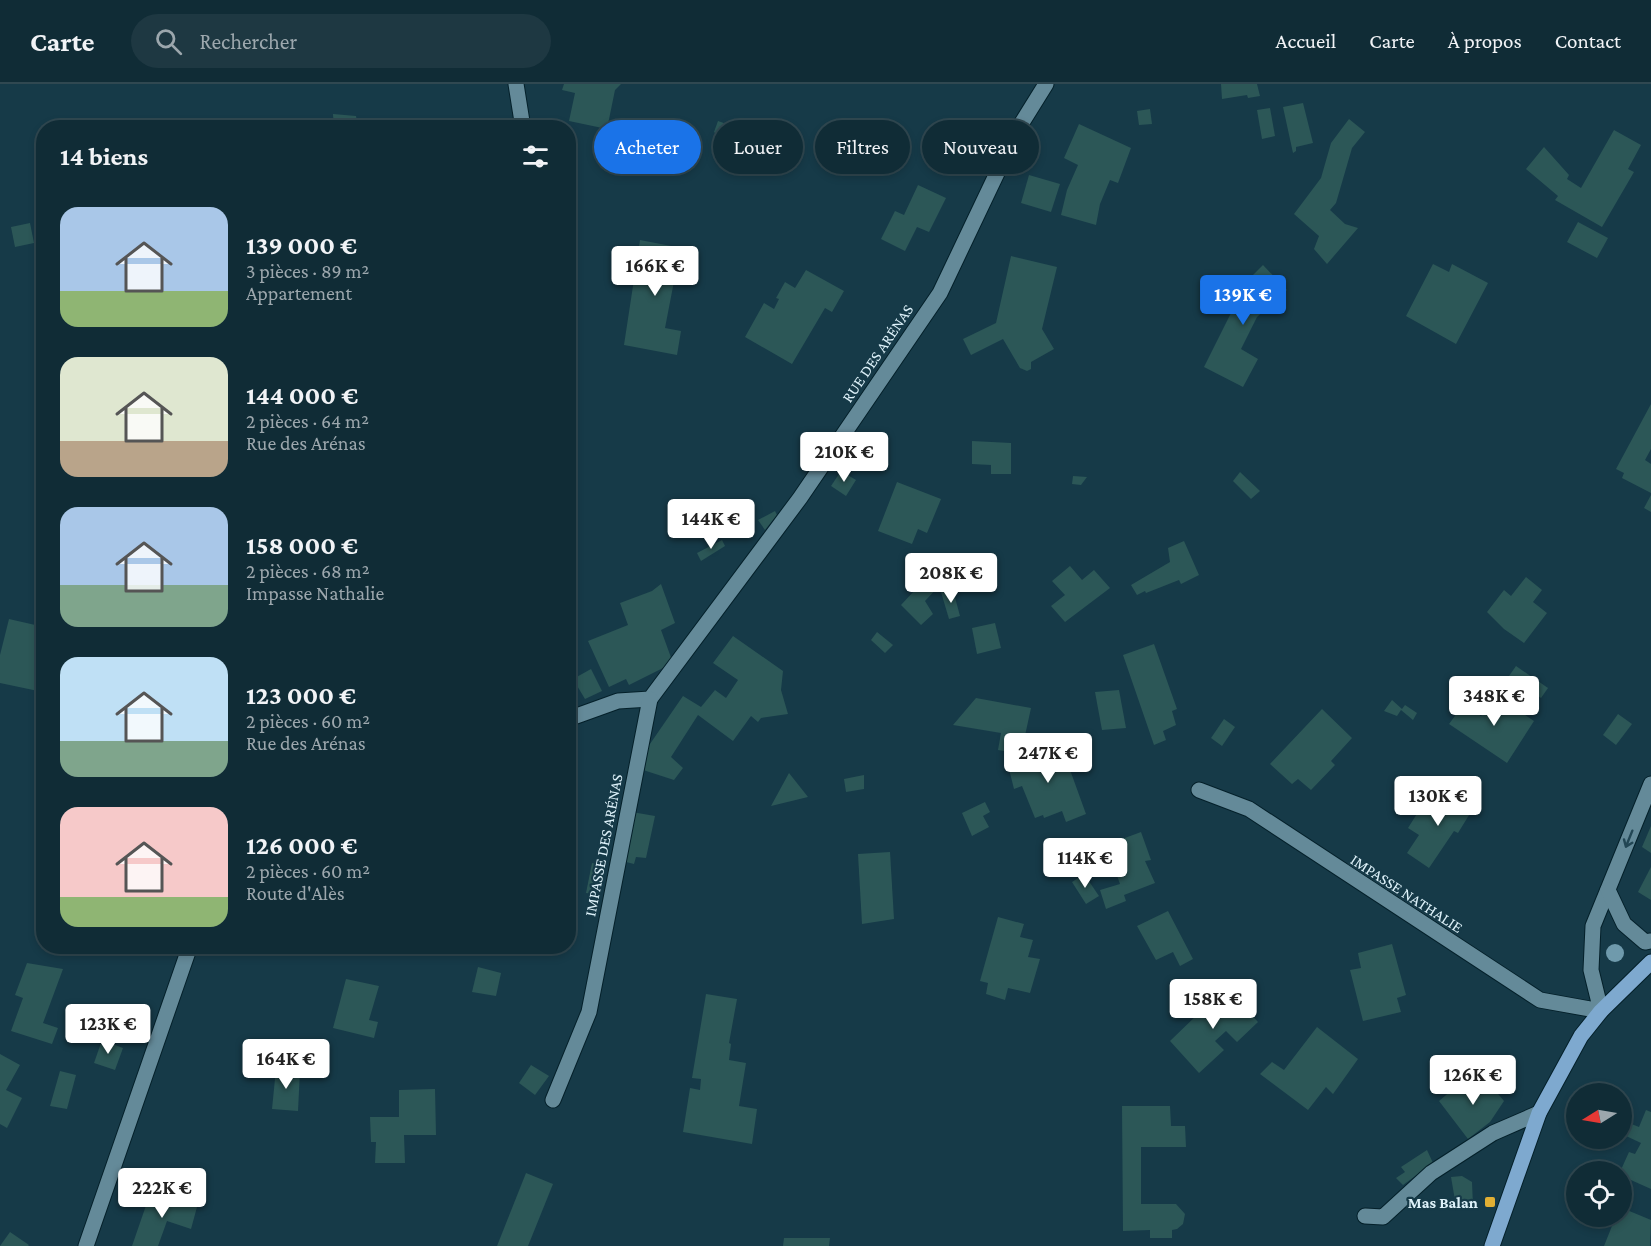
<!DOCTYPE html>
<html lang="fr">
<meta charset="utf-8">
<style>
body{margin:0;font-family:"Crimson Pro",serif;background:#1e3842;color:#f1f3f6;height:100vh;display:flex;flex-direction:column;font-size:22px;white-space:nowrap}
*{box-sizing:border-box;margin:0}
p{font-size:20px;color:#9ca7ad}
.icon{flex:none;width:33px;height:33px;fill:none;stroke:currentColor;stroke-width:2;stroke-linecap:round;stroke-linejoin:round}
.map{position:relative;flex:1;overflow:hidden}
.panel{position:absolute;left:36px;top:36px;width:540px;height:834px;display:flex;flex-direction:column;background:#102c36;border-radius:24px;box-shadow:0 3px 9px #0003,0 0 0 2px #304851}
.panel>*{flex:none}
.hud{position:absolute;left:594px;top:36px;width:570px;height:54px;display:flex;gap:12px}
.needle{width:39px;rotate:259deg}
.tools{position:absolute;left:1566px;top:999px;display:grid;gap:12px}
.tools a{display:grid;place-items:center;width:66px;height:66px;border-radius:50%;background:#102c36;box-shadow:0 3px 9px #0003,0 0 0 2px #304851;font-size:30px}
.price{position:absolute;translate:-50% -51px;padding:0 14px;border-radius:6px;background:#fff;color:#222;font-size:20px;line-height:39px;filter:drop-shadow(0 2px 3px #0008)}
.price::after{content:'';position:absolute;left:50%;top:36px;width:18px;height:14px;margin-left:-9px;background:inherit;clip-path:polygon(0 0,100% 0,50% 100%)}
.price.current{background:#1a73e8;color:#fff}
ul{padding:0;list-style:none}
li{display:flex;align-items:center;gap:18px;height:150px;padding:0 24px}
li span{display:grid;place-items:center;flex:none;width:168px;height:120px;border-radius:18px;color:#555}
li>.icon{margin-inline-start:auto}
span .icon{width:72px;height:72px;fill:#fffc;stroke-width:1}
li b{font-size:26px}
h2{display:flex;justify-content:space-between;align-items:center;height:72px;padding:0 24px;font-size:26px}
.pill{padding:0 21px;border-radius:27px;background:#102c36;box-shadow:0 3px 9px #0003,0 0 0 2px #304851;font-size:21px;line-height:54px}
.pill.current{background:#1a73e8;color:#fff}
header{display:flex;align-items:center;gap:36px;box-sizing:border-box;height:84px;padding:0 30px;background:#102c36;border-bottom:2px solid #304851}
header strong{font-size:28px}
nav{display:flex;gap:33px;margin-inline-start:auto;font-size:21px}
.search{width:420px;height:54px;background:#1e3842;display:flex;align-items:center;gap:15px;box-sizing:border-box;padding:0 21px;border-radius:33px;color:#9ca7ad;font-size:22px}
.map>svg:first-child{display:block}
</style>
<header>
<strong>Carte</strong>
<div class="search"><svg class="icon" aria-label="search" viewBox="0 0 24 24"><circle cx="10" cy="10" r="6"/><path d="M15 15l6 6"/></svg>Rechercher</div>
<nav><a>Accueil</a><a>Carte</a><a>À propos</a><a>Contact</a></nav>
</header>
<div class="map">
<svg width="1651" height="1162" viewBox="0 0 1651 1162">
<rect width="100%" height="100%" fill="#163a48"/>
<!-- building -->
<g fill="#2c5757">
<polygon points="564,0 621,0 615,6 607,45 569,37 575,9 562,6"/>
<polygon points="1221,0 1257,0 1260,12 1248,14 1247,11 1222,15"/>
<polygon points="1303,19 1313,59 1296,63 1296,67 1293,69 1283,23"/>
<polygon points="1270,24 1275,52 1262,55 1257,26"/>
<polygon points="1150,25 1152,40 1139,41 1137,27"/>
<polygon points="333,30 356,32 358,44 334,44"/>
<polygon points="1349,35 1365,48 1352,64 1336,119 1330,126 1345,140 1358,144 1327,180 1314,165 1319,152 1294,130 1321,94 1331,59"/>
<polygon points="718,37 738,44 759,70 760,72 751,81 714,48"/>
<polygon points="1079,40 1131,64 1118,99 1110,96 1100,120 1096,141 1061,131 1067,106 1078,81 1064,74"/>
<polygon points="1614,46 1641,61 1628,85 1634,88 1602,143 1555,116 1558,112 1526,85 1544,63 1569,91 1567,95 1581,104"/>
<polygon points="1029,91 1060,100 1051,128 1021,119"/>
<polygon points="918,101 946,114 929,148 917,143 905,167 881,155 895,127 904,131"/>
<polygon points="1578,138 1608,154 1597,174 1567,158"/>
<polygon points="30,139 34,159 15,163 11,143"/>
<polygon points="640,156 692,166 688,188 676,187 665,244 681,247 677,271 624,261"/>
<polygon points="1011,172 1057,183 1042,245 1054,265 1031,278 1031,285 1027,287 1020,284 1003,255 971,271 963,255 996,239"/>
<polygon points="1433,180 1449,188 1452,180 1488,199 1456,260 1406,232"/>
<polygon points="1263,181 1287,206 1257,233 1241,265 1258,275 1243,303 1204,283 1236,219 1225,212 1234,196 1243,201"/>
<polygon points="806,186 844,207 832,228 825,224 792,280 745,253 764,219 774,225 779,215 776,214 785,198 795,204"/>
<polygon points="1651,320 1651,365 1645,376 1651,380 1651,409 1622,394 1624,389 1616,385"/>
<polygon points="972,357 1011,359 1011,390 991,390 991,381 972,380"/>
<polygon points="841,387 856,396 846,412 831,402"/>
<polygon points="1240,388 1260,407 1251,415 1233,397"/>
<polygon points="1073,392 1087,393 1081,401 1072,400"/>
<polygon points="897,398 941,415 927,449 918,445 912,460 878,447"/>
<polygon points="1651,411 1651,428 1644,424"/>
<polygon points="775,427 777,431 765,446 758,436"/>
<polygon points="722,456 725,462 701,477 697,469"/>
<polygon points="1184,457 1199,491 1181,500 1179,496 1146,509 1145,507 1137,511 1131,501 1170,478 1168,464"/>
<polygon points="1070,482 1082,496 1094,486 1110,504 1065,538 1051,522 1065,511 1052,497"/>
<polygon points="928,492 939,502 925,517 933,530 921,541 901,521"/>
<polygon points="1526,493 1542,506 1533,518 1547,529 1524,559 1504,545 1487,528 1504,506 1511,512"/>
<polygon points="661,500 675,539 661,546 673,579 629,601 626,595 609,603 588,557 628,541 620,519 652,507"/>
<polygon points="953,506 960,532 949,535 941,508"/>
<polygon points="9,535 44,543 44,587 38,607 0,599 0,571"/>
<polygon points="995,539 1001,564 977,570 972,544"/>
<polygon points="877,548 893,561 885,569 871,556"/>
<polygon points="733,552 783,587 781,606 788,630 761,634 758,638 751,632 733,657 698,631 671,673 683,684 674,696 640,685 641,673 683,612 701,623 715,606 726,614 738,596 713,579"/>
<polygon points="1154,560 1177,625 1172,627 1176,641 1163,647 1166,656 1154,661 1123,571"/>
<polygon points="1516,582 1548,604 1541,614 1509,592"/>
<polygon points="591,585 602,607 585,615 573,595"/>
<polygon points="1119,606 1126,644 1102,646 1095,608"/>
<polygon points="1496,611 1534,637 1507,679 1449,640 1463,621 1481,632"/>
<polygon points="976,614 1031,624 1021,670 998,666 1001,649 953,641"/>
<polygon points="1392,616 1402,625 1405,621 1417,629 1413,636 1401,626 1397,632 1384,627"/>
<polygon points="1322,625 1352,654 1331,677 1335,681 1311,706 1298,695 1292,700 1270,680"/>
<polygon points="1618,630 1632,640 1616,661 1603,651"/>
<polygon points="1224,635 1235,643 1222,662 1211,654"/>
<polygon points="1061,661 1086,730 1066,738 1062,727 1044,734 1043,731 1035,734 1022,702 1014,705 1008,681"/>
<polygon points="789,689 808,713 771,722"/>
<polygon points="864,691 864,705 846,708 844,695"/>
<polygon points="1445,705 1474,723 1458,749 1454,747 1429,784 1407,769 1419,751 1408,744 1420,725 1428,730"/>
<polygon points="985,718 990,728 983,732 989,743 972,752 962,729"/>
<polygon points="632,728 655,732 646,774 636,773 634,780 622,777"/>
<polygon points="1651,742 1651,769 1642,763"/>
<polygon points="1141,748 1151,776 1145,777 1155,799 1124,811 1126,817 1106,825 1100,806 1120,800 1106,761"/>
<polygon points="890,768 894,835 862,840 858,770"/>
<polygon points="592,779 605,782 600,811 586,809"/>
<polygon points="1651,783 1651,816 1638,808"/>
<polygon points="1084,790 1099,812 1086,820 1072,798"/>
<polygon points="1168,827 1193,875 1180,882 1173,868 1156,876 1137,842"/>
<polygon points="998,833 1024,840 1020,853 1033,856 1028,873 1040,875 1030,909 1008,904 1005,916 986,910 988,899 980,897"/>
<polygon points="1392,860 1406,911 1397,914 1401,928 1363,937 1350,886 1361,884 1358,869"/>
<polygon points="27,879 63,885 43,939 58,944 52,960 11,947 23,914 15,911"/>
<polygon points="478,883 501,889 496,912 472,908"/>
<polygon points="346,895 379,902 369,936 378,938 374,954 333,944"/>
<polygon points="1226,903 1258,938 1237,958 1226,947 1215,957 1224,966 1199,989 1170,957"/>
<polygon points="706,910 737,915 729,959 731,960 729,976 746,979 739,1022 757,1025 752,1060 683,1048 690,1004 700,1006 701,995 692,994"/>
<polygon points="1317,943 1358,975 1333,1010 1326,1003 1308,1026 1260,990 1272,978 1284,986"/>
<polygon points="102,956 123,964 115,986 94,979"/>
<polygon points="0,970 20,981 6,1006 22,1014 7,1044 0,1040"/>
<polygon points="531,981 549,992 535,1011 519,999"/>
<polygon points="276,985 300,987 298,1027 272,1025"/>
<polygon points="60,987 76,991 67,1025 50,1022"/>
<polygon points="1483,992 1504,1017 1490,1038 1468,1055 1439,1017 1459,1000 1464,1006"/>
<polygon points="435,1005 436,1051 404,1051 405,1079 375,1079 376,1058 371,1058 370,1033 399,1033 399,1006"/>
<polygon points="1122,1022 1170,1022 1171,1042 1185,1042 1186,1063 1141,1063 1141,1120 1176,1120 1185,1130 1183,1140 1177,1145 1172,1146 1172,1154 1150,1154 1150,1146 1123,1147"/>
<polygon points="1646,1026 1651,1028 1651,1105 1622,1092 1622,1088 1620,1088 1629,1068 1635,1070 1641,1059 1624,1051 1629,1039 1639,1043"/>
<polygon points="1427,1066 1433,1079 1403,1101 1396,1094 1405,1088 1401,1083"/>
<polygon points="526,1089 553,1100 528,1162 497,1162"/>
<polygon points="1462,1092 1472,1098 1473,1122 1456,1122 1451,1093"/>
<polygon points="151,1107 197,1123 191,1145 167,1137 158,1162 132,1162"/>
<polygon points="1622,1124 1651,1136 1650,1162 1604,1162 1612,1142 1607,1140 1610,1132 1622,1132"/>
<polygon points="10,1148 29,1161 28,1162 0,1162"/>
<polygon points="784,1154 830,1154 829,1162 783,1162"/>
</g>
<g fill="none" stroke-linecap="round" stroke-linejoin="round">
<defs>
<g id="minor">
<polyline points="516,0 523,44"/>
<polyline points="568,635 618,617 650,615 800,414 940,209 1018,45 1046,0"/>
<polyline points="1199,706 1249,725 1540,916 1601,927 1591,886 1593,842 1651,700"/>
<polyline points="1608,806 1624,840 1645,858 1651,857"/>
<polyline points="553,1016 589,928 650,615"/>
<polyline points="1365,1132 1383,1133 1431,1089 1493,1049 1539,1029"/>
<polyline points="86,1162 190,862"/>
</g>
<polyline id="major" points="1492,1162 1539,1029 1581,952 1601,927 1651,878"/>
</defs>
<!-- minor casing -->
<use href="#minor" stroke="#04202a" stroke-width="17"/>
<!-- major casing -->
<use href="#major" stroke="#04202a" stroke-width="17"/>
<!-- minor -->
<use href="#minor" stroke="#648a99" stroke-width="15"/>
<!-- major -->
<use href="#major" stroke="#7ea9cf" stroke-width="15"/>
</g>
<!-- trees -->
<circle fill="#6f9aac" cx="1615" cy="869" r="9"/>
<!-- one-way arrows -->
<defs><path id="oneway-shaft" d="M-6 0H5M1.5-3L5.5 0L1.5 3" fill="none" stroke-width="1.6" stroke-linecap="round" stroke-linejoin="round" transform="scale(1.5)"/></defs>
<use stroke="#224654" href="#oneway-shaft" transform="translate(1629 755) rotate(112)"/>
<!-- markers -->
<rect fill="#e1af34" stroke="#163a48" stroke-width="2" x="1484" y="1112" width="12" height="12" rx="3"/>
<g text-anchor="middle" stroke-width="4.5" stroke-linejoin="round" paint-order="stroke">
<!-- street labels -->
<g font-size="16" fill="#ddf1f9" stroke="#163a48">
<text transform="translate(877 269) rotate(-56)" y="6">RUE DES ARÉNAS</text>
<text transform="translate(603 761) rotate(-79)" y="6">IMPASSE DES ARÉNAS</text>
<text transform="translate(1407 809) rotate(33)" y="6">IMPASSE NATHALIE</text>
</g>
<!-- poi labels -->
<g font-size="16" font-weight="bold" fill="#ddf1f9" stroke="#163a48" text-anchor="end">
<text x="1478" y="1124">Mas Balan</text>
</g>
</g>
</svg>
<div class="tools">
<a><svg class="needle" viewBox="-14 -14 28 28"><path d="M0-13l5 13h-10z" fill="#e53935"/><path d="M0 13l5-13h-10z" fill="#9ca7ad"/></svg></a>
<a><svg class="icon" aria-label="locate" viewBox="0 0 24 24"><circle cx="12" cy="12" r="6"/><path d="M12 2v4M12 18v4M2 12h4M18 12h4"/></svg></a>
</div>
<b class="price" style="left:655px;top:213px">166K €</b>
<b class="price current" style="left:1243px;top:242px">139K €</b>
<b class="price" style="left:844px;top:399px">210K €</b>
<b class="price" style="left:711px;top:466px">144K €</b>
<b class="price" style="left:951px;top:520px">208K €</b>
<b class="price" style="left:1494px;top:643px">348K €</b>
<b class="price" style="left:1048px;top:700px">247K €</b>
<b class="price" style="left:1438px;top:743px">130K €</b>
<b class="price" style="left:1085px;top:805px">114K €</b>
<b class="price" style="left:1213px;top:946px">158K €</b>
<b class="price" style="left:108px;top:971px">123K €</b>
<b class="price" style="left:286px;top:1006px">164K €</b>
<b class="price" style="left:1473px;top:1022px">126K €</b>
<b class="price" style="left:162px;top:1135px">222K €</b>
<div class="hud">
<a class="pill current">Acheter</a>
<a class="pill">Louer</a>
<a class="pill">Filtres</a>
<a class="pill">Nouveau</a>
</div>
<section class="panel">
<h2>14 biens<svg class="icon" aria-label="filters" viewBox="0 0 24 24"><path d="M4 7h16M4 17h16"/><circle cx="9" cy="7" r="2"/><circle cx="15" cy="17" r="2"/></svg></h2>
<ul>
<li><span style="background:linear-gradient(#a9c7e8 70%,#8fb573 0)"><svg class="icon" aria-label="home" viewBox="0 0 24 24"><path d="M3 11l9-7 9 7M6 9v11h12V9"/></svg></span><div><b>139 000 €</b><p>3 pièces · 89 m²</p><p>Appartement</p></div></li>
<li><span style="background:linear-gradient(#dfe7d0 70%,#b9a48a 0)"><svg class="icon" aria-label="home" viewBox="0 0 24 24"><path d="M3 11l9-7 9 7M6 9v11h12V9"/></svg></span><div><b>144 000 €</b><p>2 pièces · 64 m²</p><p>Rue des Arénas</p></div></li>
<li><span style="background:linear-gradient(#a9c7e8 65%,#7fa58c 0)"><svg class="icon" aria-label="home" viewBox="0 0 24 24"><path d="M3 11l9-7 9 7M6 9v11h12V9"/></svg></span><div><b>158 000 €</b><p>2 pièces · 68 m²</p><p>Impasse Nathalie</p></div></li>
<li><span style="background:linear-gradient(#bfe0f5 70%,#7fa58c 0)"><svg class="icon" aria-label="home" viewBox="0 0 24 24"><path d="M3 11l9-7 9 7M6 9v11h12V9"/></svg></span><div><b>123 000 €</b><p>2 pièces · 60 m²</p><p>Rue des Arénas</p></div></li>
<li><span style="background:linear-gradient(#f6c9c9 75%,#8fb573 0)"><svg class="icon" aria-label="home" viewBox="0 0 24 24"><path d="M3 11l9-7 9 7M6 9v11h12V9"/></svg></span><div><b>126 000 €</b><p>2 pièces · 60 m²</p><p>Route d'Alès</p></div></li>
</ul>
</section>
</div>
